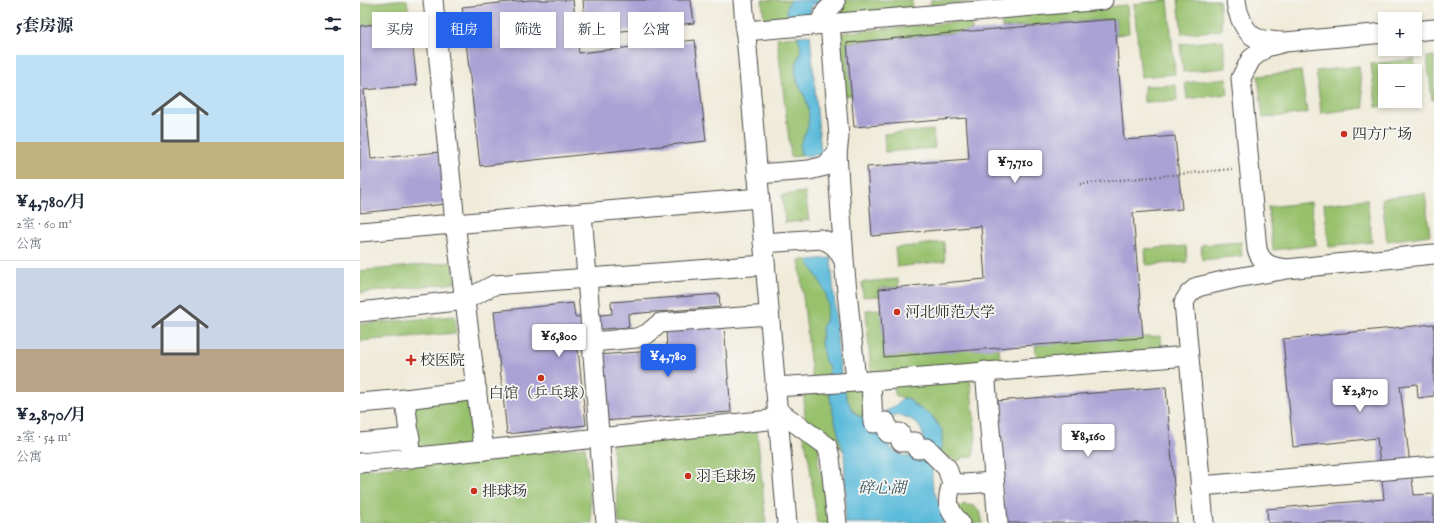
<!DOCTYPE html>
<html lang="zh">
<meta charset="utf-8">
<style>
body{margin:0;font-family:"IM FELL English","Noto Serif SC",serif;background:#f6f6f7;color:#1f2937;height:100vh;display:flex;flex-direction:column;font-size:15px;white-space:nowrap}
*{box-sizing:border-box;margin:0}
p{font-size:13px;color:#747a83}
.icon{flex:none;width:22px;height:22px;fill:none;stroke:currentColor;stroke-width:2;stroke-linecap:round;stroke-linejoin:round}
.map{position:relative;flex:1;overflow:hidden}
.details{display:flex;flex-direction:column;background:#fff;width:360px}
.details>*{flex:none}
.hud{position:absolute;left:12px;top:12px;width:380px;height:36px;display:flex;gap:8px}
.fabs{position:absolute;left:1018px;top:12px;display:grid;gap:8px}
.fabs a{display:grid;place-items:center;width:44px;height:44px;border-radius:0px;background:#fff;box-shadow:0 2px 6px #0003;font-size:20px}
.price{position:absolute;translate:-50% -34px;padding:0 9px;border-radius:4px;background:#fff;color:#222;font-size:13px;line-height:26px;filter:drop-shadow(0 1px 2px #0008)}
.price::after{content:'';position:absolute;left:50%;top:24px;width:12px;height:9px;margin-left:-6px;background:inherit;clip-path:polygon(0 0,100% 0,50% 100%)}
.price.on{background:#2563eb;color:#fff}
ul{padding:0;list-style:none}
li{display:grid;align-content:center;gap:8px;height:212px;padding:0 16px}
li+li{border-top:1px solid #e0e1e3}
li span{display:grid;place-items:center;height:124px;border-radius:0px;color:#555}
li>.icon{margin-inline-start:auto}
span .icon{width:72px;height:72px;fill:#fffc;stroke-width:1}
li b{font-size:17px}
h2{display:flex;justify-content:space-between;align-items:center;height:48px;padding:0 16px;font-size:17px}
.tag{padding:0 14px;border-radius:0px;background:#fff;box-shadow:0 2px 6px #0003;font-size:14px;line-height:36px}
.tag.on{background:#2563eb;color:#fff}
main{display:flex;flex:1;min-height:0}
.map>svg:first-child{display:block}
</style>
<main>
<section class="details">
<h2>5套房源<svg class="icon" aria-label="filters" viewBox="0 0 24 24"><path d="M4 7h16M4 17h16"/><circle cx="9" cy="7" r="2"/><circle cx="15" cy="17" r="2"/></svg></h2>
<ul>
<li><span style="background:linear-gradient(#bfe0f5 70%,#c2b280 0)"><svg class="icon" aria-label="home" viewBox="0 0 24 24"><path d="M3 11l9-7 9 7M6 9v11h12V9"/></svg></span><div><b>¥4,780/月</b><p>2室 · 60 m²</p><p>公寓</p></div></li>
<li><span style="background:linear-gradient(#c9d6e8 65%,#b9a48a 0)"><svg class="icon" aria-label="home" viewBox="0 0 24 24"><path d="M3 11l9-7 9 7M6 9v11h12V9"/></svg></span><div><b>¥2,870/月</b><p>2室 · 54 m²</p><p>公寓</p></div></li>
</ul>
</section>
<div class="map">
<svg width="1074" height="523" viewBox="0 0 1074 523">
<rect width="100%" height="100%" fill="#f6f6f2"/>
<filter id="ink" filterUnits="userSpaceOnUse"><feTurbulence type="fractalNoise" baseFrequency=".025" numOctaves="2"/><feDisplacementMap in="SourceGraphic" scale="8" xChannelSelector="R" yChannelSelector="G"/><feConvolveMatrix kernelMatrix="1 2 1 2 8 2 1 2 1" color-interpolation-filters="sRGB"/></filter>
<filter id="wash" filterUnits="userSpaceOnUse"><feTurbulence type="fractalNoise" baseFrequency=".012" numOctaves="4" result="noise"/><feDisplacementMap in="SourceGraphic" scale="16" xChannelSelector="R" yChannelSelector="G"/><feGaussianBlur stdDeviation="0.9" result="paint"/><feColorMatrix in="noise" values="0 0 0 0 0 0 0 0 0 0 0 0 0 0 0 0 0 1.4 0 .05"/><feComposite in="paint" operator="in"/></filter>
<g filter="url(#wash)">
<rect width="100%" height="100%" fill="#f0ebd9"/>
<!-- green -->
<g fill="#98c16d" stroke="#62764c" fill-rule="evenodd">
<polygon points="38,0 47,0 50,20 0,26 0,4"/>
<polygon points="402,0 431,0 427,14 429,18 404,19"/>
<polygon points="481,0 552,0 552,8 470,17"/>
<polygon points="571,0 637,0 571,6"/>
<polygon points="808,0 815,74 781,77 774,4"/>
<polygon points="818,0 859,0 862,30 822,34"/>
<polygon points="767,5 769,33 756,35 755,19 642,28 641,16"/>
<polygon points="611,21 612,31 487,43 492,95 483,96 477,33"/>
<path d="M437,36C447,54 433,59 435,75C436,82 441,88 444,94C452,111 450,129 440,144L441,155L443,156L431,157L417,38Z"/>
<polygon points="863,40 866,68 823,72 820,44"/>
<polygon points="1074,56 1074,100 1072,100 1067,57"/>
<path d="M1054,59L1059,102L1016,107L1011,64ZM1025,71H1055V101H1025Z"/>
<polygon points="999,66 1004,108 961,113 956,71"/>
<polygon points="941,71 947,113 903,118 898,76"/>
<polygon points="866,78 868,94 827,99 825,83"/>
<polygon points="816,85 817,101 784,102 784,86"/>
<polygon points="573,130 575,148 525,152 524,134"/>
<polygon points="445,192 449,220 425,223 422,195"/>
<polygon points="1065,193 1070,235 1027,241 1022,198"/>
<polygon points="1007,199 1012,242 969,247 964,204"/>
<polygon points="951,202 956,245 913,250 908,207"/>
<polygon points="584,242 585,261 537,267 535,248"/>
<polygon points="881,242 882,256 842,260 841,245"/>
<polygon points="826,246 827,262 786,265 785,249"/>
<path d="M439,260H447L449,262C455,276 468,289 468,305C468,318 460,328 461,341C462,353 469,363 470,374L452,378Z"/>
<polygon points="93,262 95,283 0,293 0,271"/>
<polygon points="538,279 539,287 519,288 520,296 503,297 502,282"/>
<polygon points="520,309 525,357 639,347 640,363 511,374 506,310"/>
<polygon points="95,316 96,333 0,341 0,324"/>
<polygon points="801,336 802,350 677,360 675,345"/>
<polygon points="610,379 616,437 613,457 605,457 597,461 579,454 582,445 582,436 576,420 571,415 554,405 550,399 536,396 533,385"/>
<path d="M514,386L504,417C491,415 487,399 484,388Z"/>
<polygon points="469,392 475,421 484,452 475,443 445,421 444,394"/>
<polygon points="107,400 112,446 57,451 52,405"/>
<polygon points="397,430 406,523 259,523 252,443"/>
<polygon points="443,433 459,443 458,467 464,478 471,523 457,523 449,460"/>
<polygon points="225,447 232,523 0,523 0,470"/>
<polygon points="604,504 614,506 620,511 623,523 605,523 594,511"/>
</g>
<!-- water -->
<g fill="#5dbcdb" stroke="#447483" fill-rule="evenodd">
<path d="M431,0H464L452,5L450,11V19L429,18C425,10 426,7 431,0Z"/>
<path d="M450,35L461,154L443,156C434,146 447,135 448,125C450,115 448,104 444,95C441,88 437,82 436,75C433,60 447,54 437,36Z"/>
<path d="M471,258C472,274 474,290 475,307C477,328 478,407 500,417C505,418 511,416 515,415C526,412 536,407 543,398L550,399L554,405L571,415L582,430V445L573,466L572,477L573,488L581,509L584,523H484L486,502L484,452L480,441L472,409L469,392V367L465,361L461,343L462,328L466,318L468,305L466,294L461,283L447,260ZM533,415C584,415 564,488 523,440L528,417Z"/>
</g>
<g id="blocks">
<!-- building -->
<g fill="#aaa2d4">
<polygon points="169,0 213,0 219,53 335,40 346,141 120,166 102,7"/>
<polygon points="223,0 331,0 334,23 226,35"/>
<polygon points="755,19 764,140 815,136 822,209 773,213 783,338 675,345 524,357 519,289 625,279 621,226 512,236 507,167 609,159 606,118 494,127 487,43 612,31"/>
<polygon points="50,20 57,85 4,90 11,159 80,152 86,204 0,213 0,26"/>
<polygon points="359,294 360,307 268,314 269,327 216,331 226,425 147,434 134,311 213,303 215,317 252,314 251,302"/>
<polygon points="1074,324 1074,396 1058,398 1057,384 1040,386 1054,495 1074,494 1074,523 908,523 907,509 1024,499 1017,438 933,447 923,339"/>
<polygon points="364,325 371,412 242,421 237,355 307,350 306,329"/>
<polygon points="806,387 817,523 645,523 636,401"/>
</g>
</g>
</g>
<g filter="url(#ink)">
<use href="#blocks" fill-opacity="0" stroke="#494845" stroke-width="1"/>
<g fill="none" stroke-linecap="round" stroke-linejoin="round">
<defs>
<g id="minor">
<polyline points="73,0 95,223 124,450"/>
<polyline points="383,0 427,523"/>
<path d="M876,0C877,13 884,32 896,38C904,41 913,41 921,42"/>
<polyline points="459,24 466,11 475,3 475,0"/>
<polyline points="385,31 743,0"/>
<polyline points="1055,31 1074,29"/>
<path d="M1025,33L925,42L906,47L891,59L881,78L897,249C902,265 911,267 927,269L1074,254"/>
<polyline points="477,154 484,260"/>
<polyline points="397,174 449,170 465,166 477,154 479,137 470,23"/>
<polyline points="222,213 246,523"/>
<polyline points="0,232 399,198"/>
<path d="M403,243L460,239C473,242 478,249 484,261L496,381"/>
<polyline points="0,312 105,300 134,285 405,265"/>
<polyline points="232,342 276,338 287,334 300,323 409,315"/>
<polyline points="625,371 638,523"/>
<polyline points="511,381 513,423 526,422 528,433 540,433 541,442 555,442 557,449 567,448 587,468 592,483 604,484 634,482"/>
<polyline points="415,387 511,381 828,356"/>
<polyline points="0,403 45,399"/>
<polyline points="417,410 467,446 470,457 477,523"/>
<polyline points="0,443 50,438"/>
<polyline points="52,458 45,399 117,390"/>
<polyline points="0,463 418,419"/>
<path d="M592,483C586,502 587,509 600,523"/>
<polyline points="840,486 1074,466"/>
<polyline points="844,523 824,302 829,294 837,287 876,278 922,270"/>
</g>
</defs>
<!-- minor casing -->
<use href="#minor" stroke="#494845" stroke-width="21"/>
<!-- path -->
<polyline stroke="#494845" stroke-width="2.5" stroke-dasharray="1 3" stroke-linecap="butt" points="720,184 872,169"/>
<!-- minor -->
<use href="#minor" stroke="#fff" stroke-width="19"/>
</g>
</g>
<!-- markers -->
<g fill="#c8321e" stroke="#f6f6f2" stroke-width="1.5">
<circle cx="984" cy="134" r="4"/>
<circle cx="537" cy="312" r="4"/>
<path d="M49 354h4v4h4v4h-4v4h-4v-4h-4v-4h4z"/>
<circle cx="181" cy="378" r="4"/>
<circle cx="328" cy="476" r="4"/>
<circle cx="114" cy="491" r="4"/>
</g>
<g text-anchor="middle" stroke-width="3.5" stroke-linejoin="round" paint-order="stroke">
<!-- poi labels -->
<g font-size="15" fill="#2b2b2b" stroke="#f6f6f2" text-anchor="start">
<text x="992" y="139">四方广场</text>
<text x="545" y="317">河北师范大学</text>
<text x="60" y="365">校医院</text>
<text x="181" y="398" text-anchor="middle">白馆（乒乓球）</text>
<text x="336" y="481">羽毛球场</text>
<text x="122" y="496">排球场</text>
</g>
<!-- water labels -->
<g font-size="16" font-style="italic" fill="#3a5660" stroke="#f6f6f2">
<text x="522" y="493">碎心湖</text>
</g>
</g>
</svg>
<div class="fabs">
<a>+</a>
<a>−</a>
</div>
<b class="price" style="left:655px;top:184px">¥7,710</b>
<b class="price" style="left:199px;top:358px">¥6,800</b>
<b class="price on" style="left:308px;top:378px">¥4,780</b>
<b class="price" style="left:1000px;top:413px">¥2,870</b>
<b class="price" style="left:728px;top:458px">¥8,160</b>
<div class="hud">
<a class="tag">买房</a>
<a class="tag on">租房</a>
<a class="tag">筛选</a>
<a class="tag">新上</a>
<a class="tag">公寓</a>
</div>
</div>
</main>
